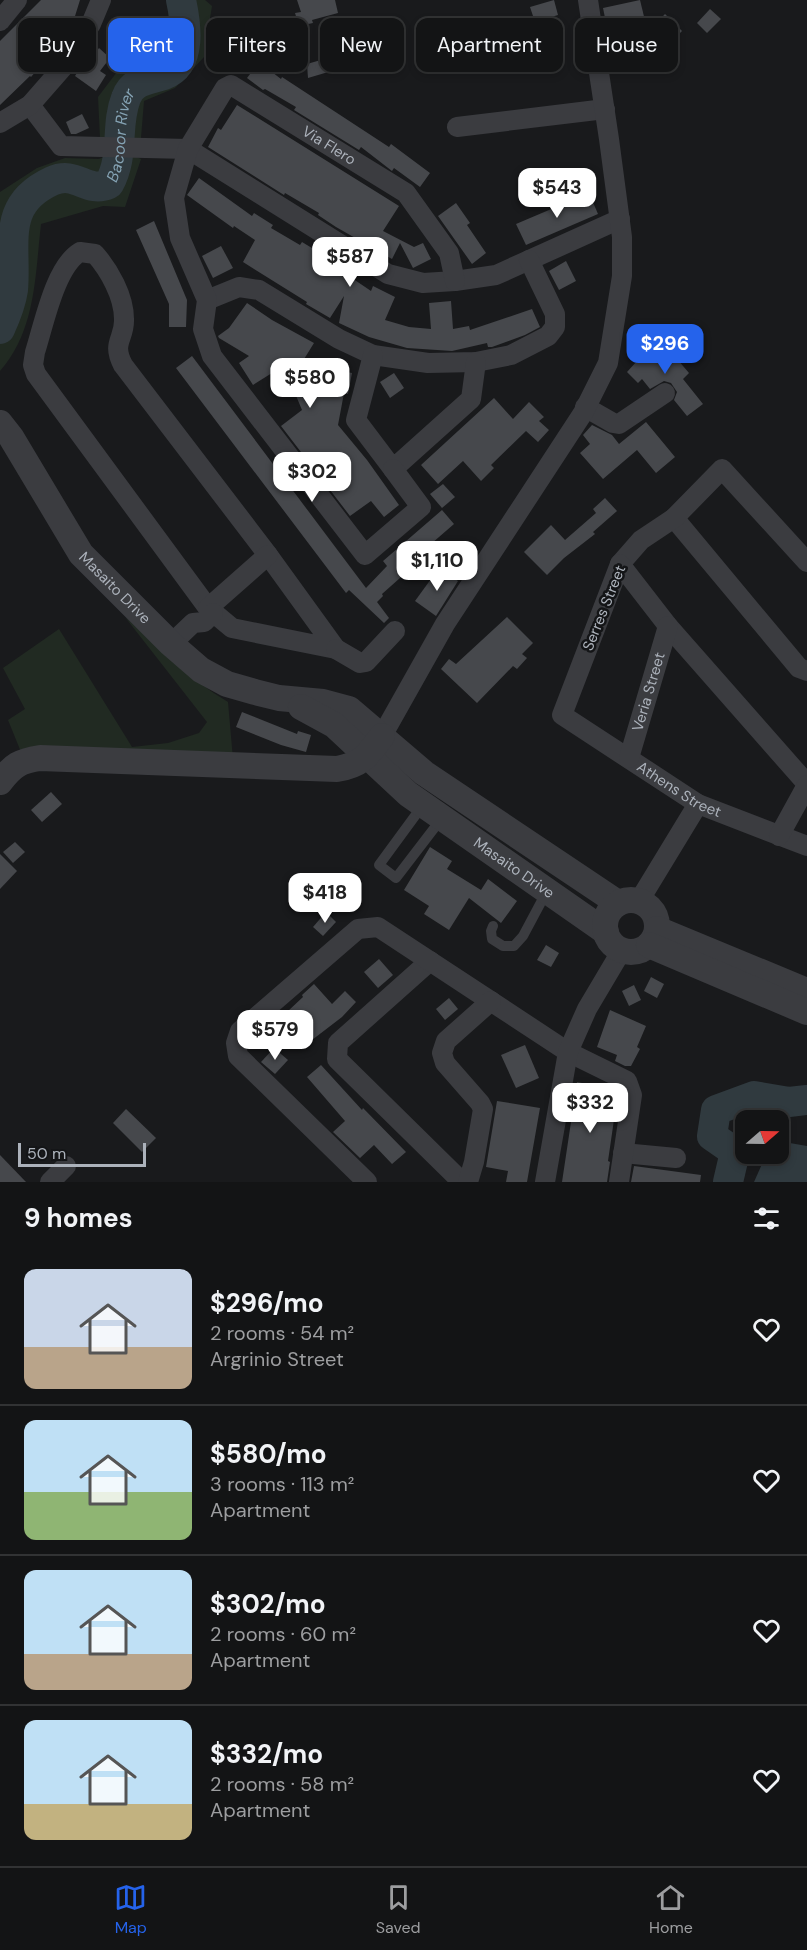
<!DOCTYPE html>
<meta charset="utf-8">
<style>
body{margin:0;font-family:"DM Sans",sans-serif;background:#202122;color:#f1f3f6;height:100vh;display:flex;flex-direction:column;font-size:22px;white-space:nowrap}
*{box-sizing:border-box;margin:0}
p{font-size:20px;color:#9d9ea0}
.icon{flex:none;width:33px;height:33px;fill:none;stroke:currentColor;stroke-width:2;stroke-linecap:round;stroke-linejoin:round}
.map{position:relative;height:1182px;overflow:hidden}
.details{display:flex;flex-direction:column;background:#131415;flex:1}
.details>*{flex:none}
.banner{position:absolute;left:18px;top:18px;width:771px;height:54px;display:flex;gap:12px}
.needle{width:39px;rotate:70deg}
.fabs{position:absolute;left:735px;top:1110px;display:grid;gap:12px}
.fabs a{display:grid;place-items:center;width:54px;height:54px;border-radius:12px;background:#131415;box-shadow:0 3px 9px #0003,0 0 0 2px #323334;font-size:30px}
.scale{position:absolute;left:18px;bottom:15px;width:128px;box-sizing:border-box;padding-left:6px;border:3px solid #acb2bb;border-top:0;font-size:16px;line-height:21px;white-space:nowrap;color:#acb2bb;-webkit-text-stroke:4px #141517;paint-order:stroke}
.price{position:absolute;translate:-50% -51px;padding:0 14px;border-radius:12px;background:#fff;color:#222;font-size:20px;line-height:39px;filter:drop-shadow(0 2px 3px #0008)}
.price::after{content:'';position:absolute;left:50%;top:36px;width:18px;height:14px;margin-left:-9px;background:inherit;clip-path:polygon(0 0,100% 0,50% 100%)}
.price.active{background:#2563eb;color:#fff}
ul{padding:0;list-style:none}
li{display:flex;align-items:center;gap:18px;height:150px;padding:0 24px}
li+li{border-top:2px solid #323334}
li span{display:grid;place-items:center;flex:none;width:168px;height:120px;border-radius:12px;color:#555}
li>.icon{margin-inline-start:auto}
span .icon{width:72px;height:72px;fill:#fffc;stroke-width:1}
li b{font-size:26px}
h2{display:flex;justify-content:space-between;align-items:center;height:72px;padding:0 24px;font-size:26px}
.pill{padding:0 21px;border-radius:12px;background:#131415;box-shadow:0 3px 9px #0003,0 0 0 2px #323334;font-size:21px;line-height:54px}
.pill.active{background:#2563eb;color:#fff}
.tab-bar{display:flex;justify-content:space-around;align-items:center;height:84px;border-top:2px solid #323334;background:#131415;font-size:16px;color:#9d9ea0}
.tab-bar a{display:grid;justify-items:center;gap:3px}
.tab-bar .active{color:#2563eb}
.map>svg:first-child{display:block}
</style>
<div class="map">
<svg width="807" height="1182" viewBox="0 0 807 1182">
<rect width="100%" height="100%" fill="#191a1c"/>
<!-- green -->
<g fill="#212a22">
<polygon points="167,0 205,0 212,6 204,57 175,88 144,101 141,138 136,139 100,138 98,97 123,64 159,66 171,42"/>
<path d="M104,157H136L141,159L125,207L103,206L41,224C35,276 36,330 0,371V268L2,262L0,256V192L37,168L65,158L99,159Z"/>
<path d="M125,617C158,647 189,679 228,702L233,759L21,752L8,720L25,709L3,668L59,629L132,747L168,743L199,733L207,722Z"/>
</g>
<!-- water -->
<polygon fill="#303a3f" points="784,1142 807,1146 807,1182 754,1182 762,1164 773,1154 778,1154 779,1147"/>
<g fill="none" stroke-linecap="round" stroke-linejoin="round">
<!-- river -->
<g stroke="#303a3f" stroke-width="30">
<path id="s1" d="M0,329C6,316 11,304 13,290C17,244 0,205 52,181C77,170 86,194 109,184C125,155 115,126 126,98C132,80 149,80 164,75C193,64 186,23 181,0"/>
<polyline points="728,1182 735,1152 712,1136 716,1110 754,1096 789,1102 807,1100"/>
</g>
</g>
<!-- building -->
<g fill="#46484c">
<polygon points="41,0 80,0 71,29 58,46 31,77 30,76 0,105 0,41"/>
<polygon points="297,0 335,0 338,13 312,20 313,23 299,26 295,13 301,12"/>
<polygon points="554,0 558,15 535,22 530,7"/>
<polygon points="640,0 648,33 610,42 603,8"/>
<polygon points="710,9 721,19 707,33 697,23"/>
<polygon points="665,14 682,31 668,45 652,28"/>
<polygon points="446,17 453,41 429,47 424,24"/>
<polygon points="371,39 372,45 376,44 377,60 364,61 364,56 344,58 343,41"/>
<polygon points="99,48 110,58 100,71 106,75 96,91 75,76 85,60 88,62"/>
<polygon points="331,57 335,70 308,78 307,64"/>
<polygon points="259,62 281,79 282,77 389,147 391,144 430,173 420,187 394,168 392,171 361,147 359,150 294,110 296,107 265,89 263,90 247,78"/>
<polygon points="237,105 399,206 383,231 414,247 423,243 431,259 413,268 400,243 392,259 336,227 318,215 319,213 285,193 284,195 208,147 218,128 221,130"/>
<polygon points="82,114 89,128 76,134 71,134 66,122"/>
<polygon points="199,178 252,216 254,213 273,225 271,228 300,245 302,242 345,268 343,272 371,291 373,286 395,297 385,320 409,327 431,329 429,303 451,301 453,329 469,326 470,330 532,309 540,327 525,335 492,347 488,347 487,343 452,351 407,348 369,337 339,323 344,296 330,318 306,304 307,302 243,262 255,240 234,226 233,228 187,195"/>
<polygon points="589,193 598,214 526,245 516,224"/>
<polygon points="456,203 470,223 467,225 486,253 472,264 438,216"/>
<polygon points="154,221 187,300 186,327 169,327 169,304 136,230"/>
<polygon points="221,246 233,268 213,278 202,256"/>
<polygon points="566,261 576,281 559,290 549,271"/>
<polygon points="247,303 272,320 314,343 301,364 329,379 331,369 352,373 348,394 344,393 338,425 367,460 399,505 384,517 371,501 350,516 281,426 302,410 292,386 272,373 253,385 239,363 249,356 219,338 218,336 229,328"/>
<polygon points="660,339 689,373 683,379 703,404 687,416 674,400 677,392 671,383 664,381 650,389 642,379 638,383 627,372 648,349"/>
<polygon points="192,356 366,588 387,566 383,561 442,510 454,524 424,550 427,554 382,594 383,596 377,602 389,618 384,623 349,590 346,593 176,368"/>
<polygon points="394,373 404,388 390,398 380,382"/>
<polygon points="494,398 513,419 529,402 544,417 539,421 549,430 538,442 526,431 491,465 494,468 481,481 463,461 438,484 421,465"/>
<polygon points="646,422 675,457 656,473 637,450 603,479 580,453 590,444 583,435 592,425 612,435 619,444"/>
<polygon points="443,484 455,497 442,508 430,494"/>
<polygon points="605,498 617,511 593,532 595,534 564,558 547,575 524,552 551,525 565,540 596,513 593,509"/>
<polygon points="439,568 458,581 436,616 415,601"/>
<polygon points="507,617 533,643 522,654 527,658 517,669 513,666 477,703 441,669 449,659 456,664"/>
<polygon points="242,712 297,734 298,731 311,735 306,752 281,745 236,727"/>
<polygon points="51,792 62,804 42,822 31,810"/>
<polygon points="15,842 25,852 13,863 3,852"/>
<polygon points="430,847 452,861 447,869 481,890 488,879 517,901 501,923 469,898 449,930 424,914 429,906 404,890"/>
<polygon points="0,854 17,871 0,889"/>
<polygon points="326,912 336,922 323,936 313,927"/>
<polygon points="546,945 559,953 551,967 537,960"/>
<polygon points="379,959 393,975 378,988 364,972"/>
<polygon points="651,977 664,984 657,998 644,991"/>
<polygon points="314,984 332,1004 345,991 356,1002 342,1017 312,1040 300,1025 284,1040 272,1026 303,997 302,995"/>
<polygon points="634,985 641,1000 629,1006 622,991"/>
<polygon points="449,998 458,1009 445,1020 436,1009"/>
<polygon points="610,1010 646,1026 637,1047 640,1049 631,1066 625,1066 615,1061 617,1055 597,1047"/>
<polygon points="525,1045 539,1078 516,1088 501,1055"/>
<polygon points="274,1048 288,1060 275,1074 261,1062"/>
<polygon points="321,1065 362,1110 363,1108 406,1152 392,1164 374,1145 360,1158 333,1132 345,1121 307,1077"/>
<polygon points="577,1082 618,1090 618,1092 608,1161 610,1162 607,1182 562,1182"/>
<polygon points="497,1101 540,1108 527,1182 506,1182 508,1171 486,1167"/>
<polygon points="126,1109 156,1138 142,1152 113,1123"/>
<polygon points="0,1155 26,1182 0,1182"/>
<polygon points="634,1166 701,1175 700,1182 631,1182"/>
</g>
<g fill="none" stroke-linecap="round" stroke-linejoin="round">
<!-- service -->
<g stroke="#3b3c40" stroke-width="10">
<polyline points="423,805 379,865 396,878 442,818"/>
<polyline points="493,926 491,931 492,939 503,946 514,946 523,936 547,891"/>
</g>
<!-- minor -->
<g stroke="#3b3c40" stroke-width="20">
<polyline points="0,21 17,0"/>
<polyline points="30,105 61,146 188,149 388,274 423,283 455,281 496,275 620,219"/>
<polyline points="0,123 30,105 65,65 91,24 101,0"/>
<polyline points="457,127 605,109"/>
<path d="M80,252L95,254C109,270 124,296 124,319C125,339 111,342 123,365L268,555L336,649L232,628L208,608L36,374L33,365L35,352C44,324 55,267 80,252Z"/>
<polyline points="207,300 239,287 259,290 339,339 373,355 428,363 476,362 511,355 548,336 555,327 555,314 529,260"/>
<polyline points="373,355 356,420 393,469 471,399 476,362"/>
<polyline points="585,407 613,423 619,424 665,393"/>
<path id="s2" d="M393,469L421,507L365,555L212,356L203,329L207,300L180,238L174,198L188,149L225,88L231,85L406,193L449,253L455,281"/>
<polyline points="674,518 799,668 807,671"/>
<path id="s3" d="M807,562L722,469L674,518L641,540L620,564L562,715L698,804L807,846"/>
<polyline points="620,564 668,626 807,784"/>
<polyline points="208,608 268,555"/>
<polyline points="171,644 193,623 204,622 213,613"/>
<polyline points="336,649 360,663 366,662 395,631"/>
<polyline points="382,736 445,624 583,413 608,363 622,276 622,237 609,139 588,0"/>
<path id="s4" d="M629,758L668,626"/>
<polyline points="779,836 807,785"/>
<polyline points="639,901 698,804"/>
<polyline points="430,961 338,1043 337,1059 462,1182"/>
<polyline points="623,1153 676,1158"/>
<polyline points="50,1182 66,1166"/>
<polyline points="367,1182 238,1056 236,1043 240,1031 358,929 378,927 568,1052 627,1081 632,1095 619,1182"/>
<polyline points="468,1182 474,1162 483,1109 480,1103 445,1063 442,1053 446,1041 491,1001"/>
<polyline points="545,1182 568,1052 587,1009 622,950"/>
</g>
<!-- tertiary -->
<g stroke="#3b3c40" stroke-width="26">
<path id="s5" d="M0,423L11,437L81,554L171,644L201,670L227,684L255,692L279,698L323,702L349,709L424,773L618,903"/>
<path id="s6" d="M301,707L334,725L408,794L606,932"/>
<path d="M0,782C13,765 20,761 40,758L337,769C362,765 368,755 382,736"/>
<circle cx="631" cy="926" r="26"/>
<polyline points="657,929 807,991"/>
<polyline points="649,945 807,1012"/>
</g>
</g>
<g text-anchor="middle" stroke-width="5" stroke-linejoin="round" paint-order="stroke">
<!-- street labels -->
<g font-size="15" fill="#acb2bb" stroke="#141517">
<text dy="5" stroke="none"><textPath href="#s2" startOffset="782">Via Flero</textPath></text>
<text dy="5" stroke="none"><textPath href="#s5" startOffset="202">Masaito Drive</textPath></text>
<text transform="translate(604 608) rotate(-68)" y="5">Serres Street</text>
<text dy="5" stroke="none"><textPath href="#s4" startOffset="69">Veria Street</textPath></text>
<text dy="5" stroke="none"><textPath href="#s3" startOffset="567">Athens Street</textPath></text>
<text dy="5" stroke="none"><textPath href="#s6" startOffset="268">Masaito Drive</textPath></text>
</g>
<!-- water labels -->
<g font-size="16" font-style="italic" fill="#85a3b4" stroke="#141517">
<text dy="6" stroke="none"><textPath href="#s1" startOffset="276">Bacoor River</textPath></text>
</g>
</g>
</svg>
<div class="fabs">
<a><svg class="needle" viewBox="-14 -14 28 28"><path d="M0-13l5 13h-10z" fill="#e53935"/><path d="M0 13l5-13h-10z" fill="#9d9ea0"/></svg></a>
</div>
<div class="scale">50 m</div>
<b class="price" style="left:557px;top:219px">$543</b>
<b class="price" style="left:350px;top:288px">$587</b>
<b class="price active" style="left:665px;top:375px">$296</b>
<b class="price" style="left:310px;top:409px">$580</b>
<b class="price" style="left:312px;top:503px">$302</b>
<b class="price" style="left:437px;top:592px">$1,110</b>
<b class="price" style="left:325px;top:924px">$418</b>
<b class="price" style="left:275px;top:1061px">$579</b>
<b class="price" style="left:590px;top:1134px">$332</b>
<div class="banner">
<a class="pill">Buy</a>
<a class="pill active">Rent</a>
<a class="pill">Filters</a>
<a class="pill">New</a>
<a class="pill">Apartment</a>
<a class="pill">House</a>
</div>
</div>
<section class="details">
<h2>9 homes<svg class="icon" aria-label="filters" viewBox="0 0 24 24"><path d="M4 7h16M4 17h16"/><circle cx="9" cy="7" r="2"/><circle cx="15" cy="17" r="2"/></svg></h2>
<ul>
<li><span style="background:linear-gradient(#c9d6e8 65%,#b9a48a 0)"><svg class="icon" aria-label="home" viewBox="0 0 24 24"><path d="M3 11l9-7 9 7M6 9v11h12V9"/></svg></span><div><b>$296/mo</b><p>2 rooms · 54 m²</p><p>Argrinio Street</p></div><svg class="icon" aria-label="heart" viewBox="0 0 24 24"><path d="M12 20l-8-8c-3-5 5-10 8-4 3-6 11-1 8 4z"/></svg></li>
<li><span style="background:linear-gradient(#bfe0f5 60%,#8fb573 0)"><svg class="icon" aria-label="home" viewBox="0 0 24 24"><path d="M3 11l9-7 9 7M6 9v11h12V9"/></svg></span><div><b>$580/mo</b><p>3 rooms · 113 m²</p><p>Apartment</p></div><svg class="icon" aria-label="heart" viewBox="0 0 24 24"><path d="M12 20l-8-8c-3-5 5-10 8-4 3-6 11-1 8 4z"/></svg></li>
<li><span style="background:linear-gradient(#bfe0f5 70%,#b9a48a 0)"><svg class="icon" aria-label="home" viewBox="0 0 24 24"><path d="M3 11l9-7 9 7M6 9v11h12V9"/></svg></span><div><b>$302/mo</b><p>2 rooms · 60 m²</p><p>Apartment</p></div><svg class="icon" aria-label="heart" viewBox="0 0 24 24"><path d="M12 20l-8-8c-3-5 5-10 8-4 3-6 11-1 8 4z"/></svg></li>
<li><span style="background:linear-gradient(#bfe0f5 70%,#c2b280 0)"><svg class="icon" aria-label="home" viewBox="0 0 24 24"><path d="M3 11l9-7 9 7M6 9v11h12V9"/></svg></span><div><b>$332/mo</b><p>2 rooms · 58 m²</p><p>Apartment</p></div><svg class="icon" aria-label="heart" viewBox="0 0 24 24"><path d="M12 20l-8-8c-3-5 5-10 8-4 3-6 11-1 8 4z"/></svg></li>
</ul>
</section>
<nav class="tab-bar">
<a class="active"><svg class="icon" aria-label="map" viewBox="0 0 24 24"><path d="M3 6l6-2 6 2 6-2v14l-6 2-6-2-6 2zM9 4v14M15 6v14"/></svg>Map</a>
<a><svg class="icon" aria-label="saved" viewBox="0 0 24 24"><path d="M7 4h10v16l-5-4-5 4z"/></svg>Saved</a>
<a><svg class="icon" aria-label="home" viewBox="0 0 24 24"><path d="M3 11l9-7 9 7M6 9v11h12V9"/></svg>Home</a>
</nav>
